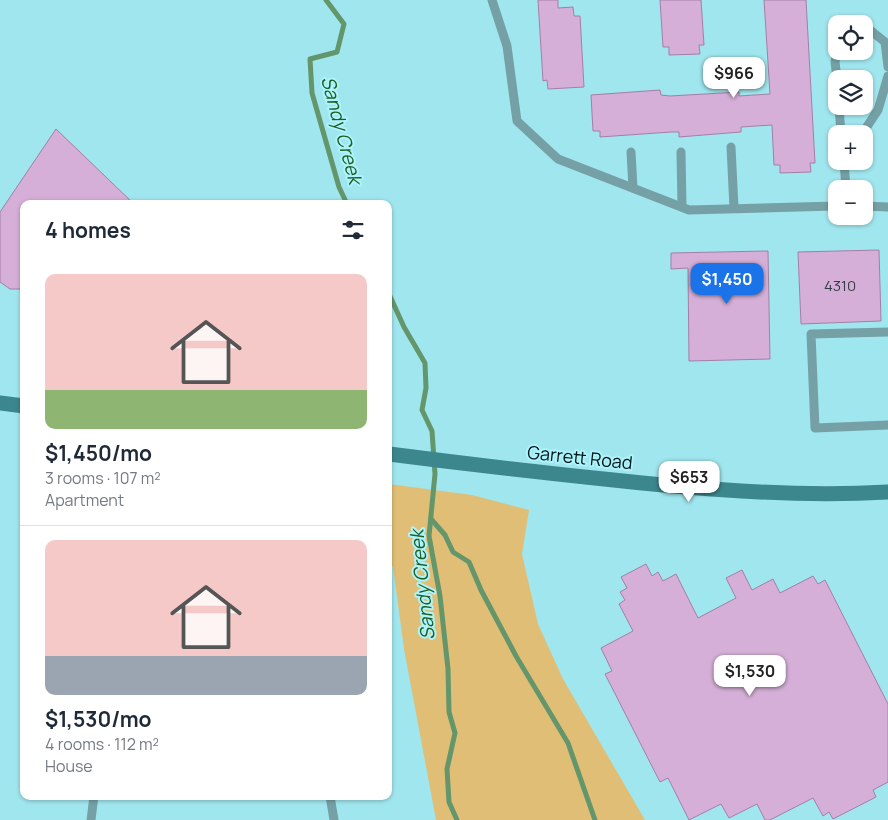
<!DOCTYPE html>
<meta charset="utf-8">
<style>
body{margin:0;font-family:Manrope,sans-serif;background:#f6f6f7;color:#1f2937;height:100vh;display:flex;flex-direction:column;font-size:19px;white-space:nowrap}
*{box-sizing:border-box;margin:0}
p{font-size:16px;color:#747a83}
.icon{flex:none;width:28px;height:28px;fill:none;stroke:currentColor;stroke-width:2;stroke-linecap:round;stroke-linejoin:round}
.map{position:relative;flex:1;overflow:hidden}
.side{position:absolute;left:20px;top:200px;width:372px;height:600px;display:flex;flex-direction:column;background:#fff;border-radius:10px;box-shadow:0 1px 4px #0004}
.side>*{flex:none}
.tools{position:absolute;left:828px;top:15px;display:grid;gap:10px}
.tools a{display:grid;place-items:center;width:45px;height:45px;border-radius:10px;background:#fff;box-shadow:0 1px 4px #0004;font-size:25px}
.price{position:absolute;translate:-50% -42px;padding:0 11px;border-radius:10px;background:#fff;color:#222;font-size:16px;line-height:32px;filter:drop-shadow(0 1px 2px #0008)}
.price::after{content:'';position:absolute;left:50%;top:30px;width:15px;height:11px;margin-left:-8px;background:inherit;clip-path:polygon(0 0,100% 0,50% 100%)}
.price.on{background:#1a73e8;color:#fff}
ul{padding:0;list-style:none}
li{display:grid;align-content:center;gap:10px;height:265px;padding:0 25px}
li+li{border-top:1px solid #e0e1e3}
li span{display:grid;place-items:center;height:155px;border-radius:10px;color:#555}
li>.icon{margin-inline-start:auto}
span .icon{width:90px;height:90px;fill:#fffc;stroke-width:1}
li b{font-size:21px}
h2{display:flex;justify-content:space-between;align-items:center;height:60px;padding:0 25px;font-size:21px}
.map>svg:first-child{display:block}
</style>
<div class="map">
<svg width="888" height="820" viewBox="0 0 888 820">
<rect width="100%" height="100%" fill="#a0e6ee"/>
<!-- green -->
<polygon fill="#e1be76" points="389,484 472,495 529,510 522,554 538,624 563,679 645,820 436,820 404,649 393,567 389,565"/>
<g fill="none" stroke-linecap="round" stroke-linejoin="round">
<!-- stream -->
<g stroke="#64966b" stroke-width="5">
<polyline points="326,0 344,24 337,52 310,59 312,93 339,187 347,204"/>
<polyline points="389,294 404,327 425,363 426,388 422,410 432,431 435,474 429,536 440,596 448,669 449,712 455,733 447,769 449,802 457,820"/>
<polyline points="431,519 445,535 453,552 469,562 481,590 516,656 568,743 595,820"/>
</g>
</g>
<!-- building -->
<g fill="#d5afd7" stroke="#a37fa6">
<polygon points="538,0 558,0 558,8 573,7 574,16 580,16 584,87 548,89 547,80 543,81"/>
<polygon points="660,0 701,0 704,45 699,45 700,54 669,55 669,47 663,47"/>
<polygon points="764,0 806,0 815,163 810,163 811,172 780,173 780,165 774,165 772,125 741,127 741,132 679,137 679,132 671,132 600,137 600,131 593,131 591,95 660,90 661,95 670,96 739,92 739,96 770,94"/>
<polygon points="56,129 134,204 24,204 24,289 10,289 0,282 0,212"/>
<polygon points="879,250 881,321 801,324 798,252"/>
<polygon points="768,251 770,359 689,361 688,268 671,269 671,253"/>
<polygon points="646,564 652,576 658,572 663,581 676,574 698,618 736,598 726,578 742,570 752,590 773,579 780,593 813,576 818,584 825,580 888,704 888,782 873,790 876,797 833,819 829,812 823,816 813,798 770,820 765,820 757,804 729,818 721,804 689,820 668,778 660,782 605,674 612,671 601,648 633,631 619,604 625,600 620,592 627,588 621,577"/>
</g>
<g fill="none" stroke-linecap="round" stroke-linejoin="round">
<!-- lane -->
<g stroke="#75a1a6" stroke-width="9">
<polyline points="492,0 507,46 517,121 558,159 689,210 836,206"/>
<polyline points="864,29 870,30 885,42 888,67"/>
<polyline points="837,79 835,62 837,51"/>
<polyline points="839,106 841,134"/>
<polyline points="862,134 878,110 888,76"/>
<polyline points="731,147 734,208"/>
<polyline points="631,152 633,188"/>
<polyline points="681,152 682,207"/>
<polyline points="844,161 846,189"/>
<polyline points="864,206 888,207"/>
<polyline points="888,332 811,334 815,428 888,425"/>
<polyline points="330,796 334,820"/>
<polyline points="91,820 94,796"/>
</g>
<!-- secondary -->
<g stroke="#3c868d" stroke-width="15">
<polyline points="0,403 24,406"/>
<path d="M389,454C467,464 544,473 623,481C711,490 799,497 888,492"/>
</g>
</g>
<g text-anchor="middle" stroke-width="4" stroke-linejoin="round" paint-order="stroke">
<!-- number labels -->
<g font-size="15" fill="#353b47">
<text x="840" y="291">4310</text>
</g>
<!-- street labels -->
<g font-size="18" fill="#001417" stroke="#adf3fb">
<text transform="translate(580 458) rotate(6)" y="6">Garrett Road</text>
</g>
<!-- water labels -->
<g font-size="19" font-style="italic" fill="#1e5d22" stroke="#adf3fb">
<text transform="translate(342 130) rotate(75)" y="7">Sandy Creek</text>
<text transform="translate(422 585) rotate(-96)" y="7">Sandy Creek</text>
</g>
</g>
</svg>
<div class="tools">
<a><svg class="icon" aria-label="locate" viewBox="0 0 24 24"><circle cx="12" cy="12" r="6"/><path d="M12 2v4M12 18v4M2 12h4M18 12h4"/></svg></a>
<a><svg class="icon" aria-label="layers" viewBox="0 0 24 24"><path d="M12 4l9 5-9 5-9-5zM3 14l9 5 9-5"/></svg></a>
<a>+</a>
<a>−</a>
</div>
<b class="price" style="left:734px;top:99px">$966</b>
<b class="price on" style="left:727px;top:305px">$1,450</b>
<b class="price" style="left:689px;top:503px">$653</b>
<b class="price" style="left:750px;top:697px">$1,530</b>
<section class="side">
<h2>4 homes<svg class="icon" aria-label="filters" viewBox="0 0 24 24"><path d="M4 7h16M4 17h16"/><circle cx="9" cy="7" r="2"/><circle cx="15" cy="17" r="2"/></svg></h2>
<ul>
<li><span style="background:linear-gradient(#f6c9c9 75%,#8fb573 0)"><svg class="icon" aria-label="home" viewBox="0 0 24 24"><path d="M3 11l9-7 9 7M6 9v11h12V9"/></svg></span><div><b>$1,450/mo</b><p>3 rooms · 107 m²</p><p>Apartment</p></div></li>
<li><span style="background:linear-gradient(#f6c9c9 75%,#9aa5b1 0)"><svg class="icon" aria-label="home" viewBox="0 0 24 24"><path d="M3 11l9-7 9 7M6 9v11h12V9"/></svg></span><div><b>$1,530/mo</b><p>4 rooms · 112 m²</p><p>House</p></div></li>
</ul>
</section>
</div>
